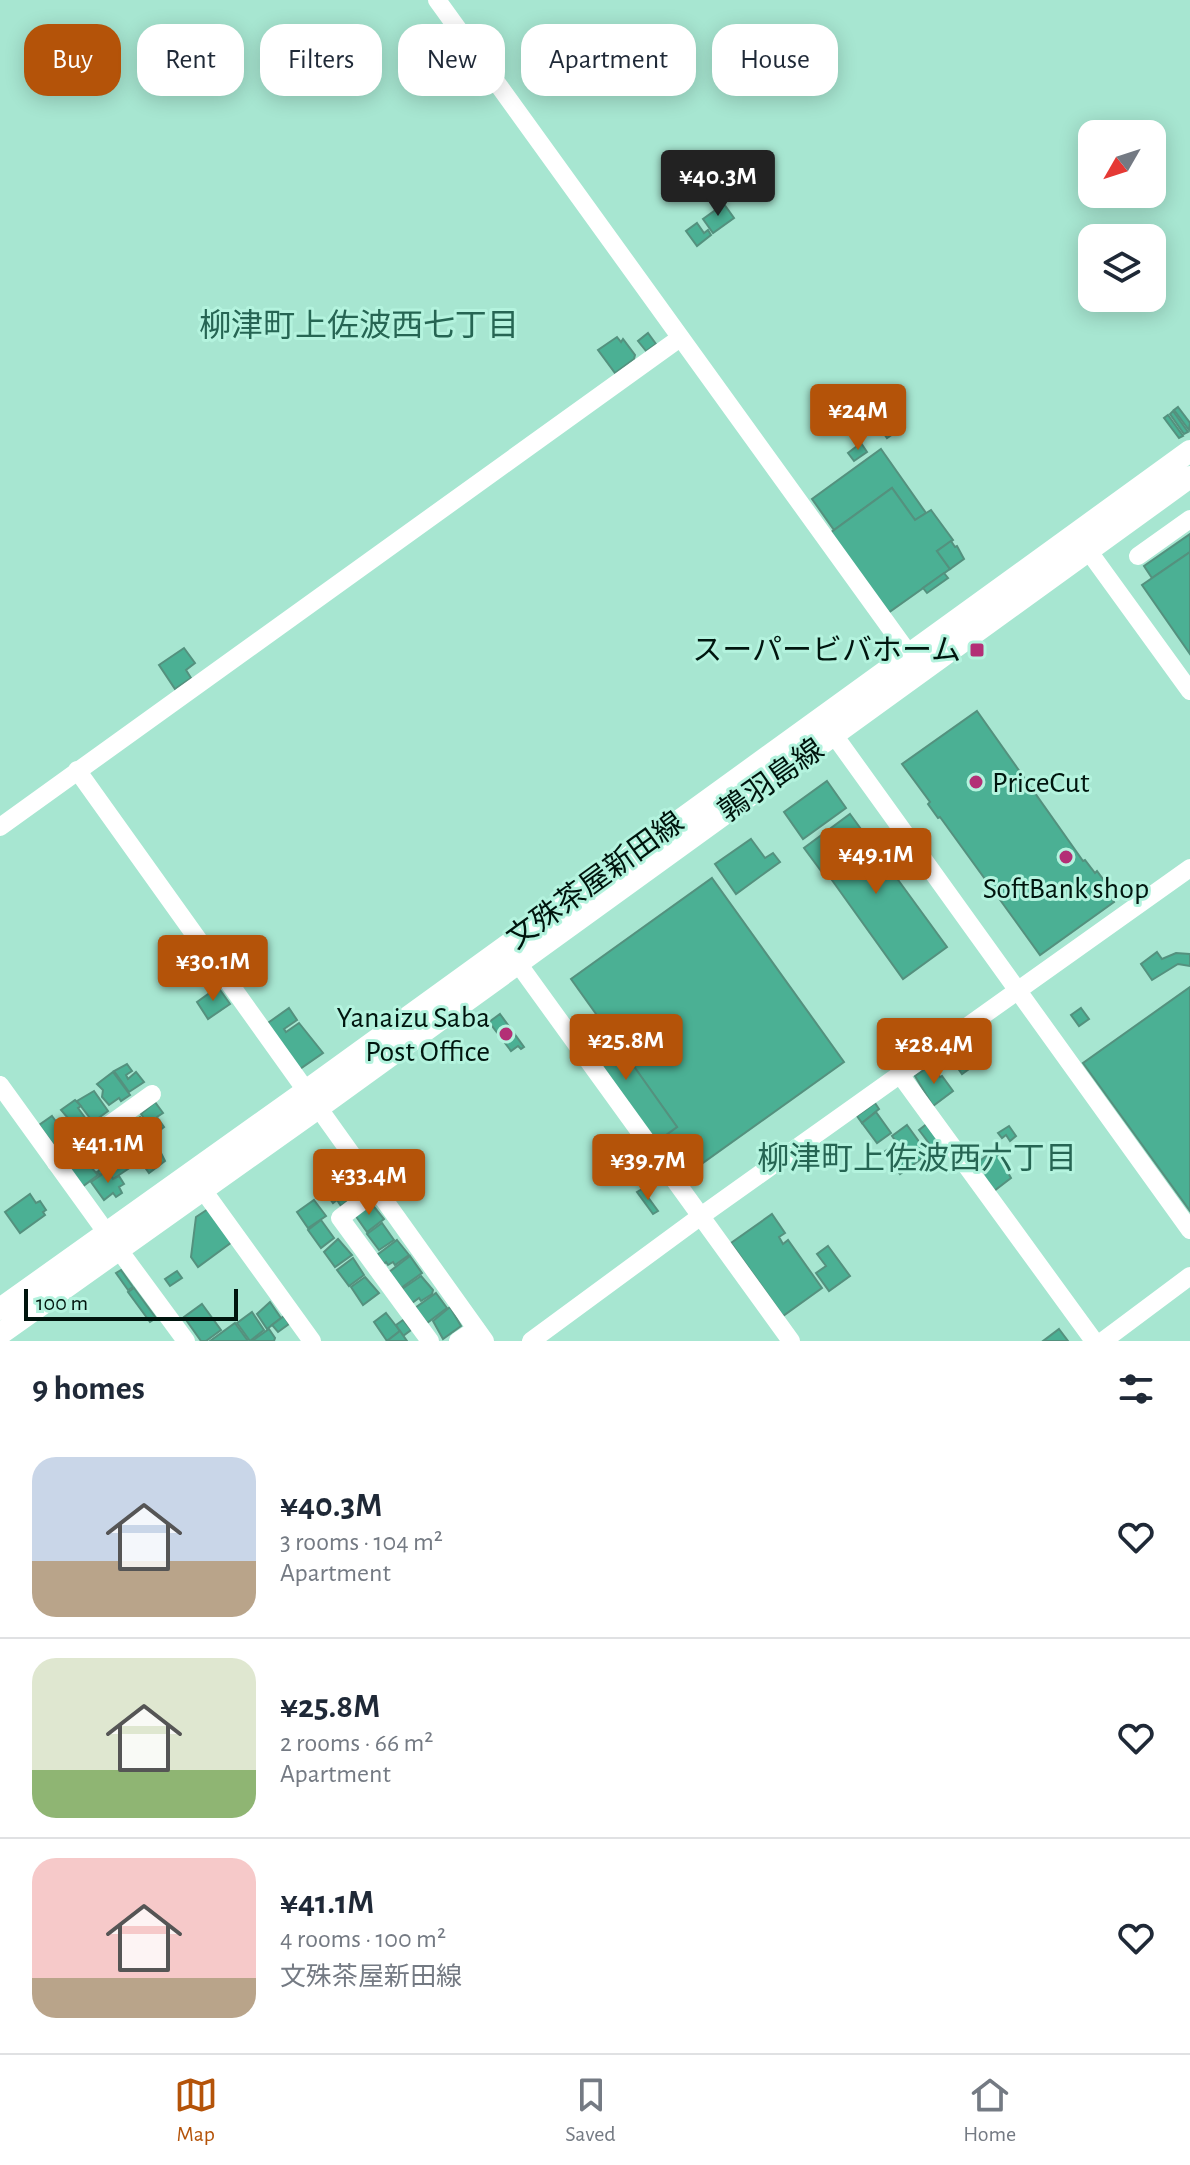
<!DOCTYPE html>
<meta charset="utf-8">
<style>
body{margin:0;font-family:"Alegreya Sans","Noto Sans JP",sans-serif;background:#f2f2f3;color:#1f2937;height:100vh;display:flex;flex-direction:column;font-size:30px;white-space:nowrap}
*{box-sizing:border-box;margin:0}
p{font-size:26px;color:#747a83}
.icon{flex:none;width:44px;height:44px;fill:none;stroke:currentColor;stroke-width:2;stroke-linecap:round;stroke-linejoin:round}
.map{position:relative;height:1341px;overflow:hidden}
.side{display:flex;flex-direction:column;background:#fff;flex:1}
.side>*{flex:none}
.guide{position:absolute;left:24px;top:24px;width:1142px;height:72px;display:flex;gap:16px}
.needle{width:52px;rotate:231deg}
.tools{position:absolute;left:1078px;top:120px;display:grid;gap:16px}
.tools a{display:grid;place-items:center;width:88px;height:88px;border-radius:16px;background:#fff;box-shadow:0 4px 20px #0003;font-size:40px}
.scale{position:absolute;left:24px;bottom:20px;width:214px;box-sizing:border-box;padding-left:8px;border:4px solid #00150e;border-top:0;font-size:22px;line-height:28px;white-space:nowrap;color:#00150e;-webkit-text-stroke:6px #b4f3de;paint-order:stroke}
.price{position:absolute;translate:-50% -68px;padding:0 18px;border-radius:8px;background:#b45309;color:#fff;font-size:26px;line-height:52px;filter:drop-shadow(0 2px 4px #0008)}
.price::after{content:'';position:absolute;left:50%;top:48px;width:24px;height:18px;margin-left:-12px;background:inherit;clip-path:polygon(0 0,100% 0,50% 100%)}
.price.selected{background:#222;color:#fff}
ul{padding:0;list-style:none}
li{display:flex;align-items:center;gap:24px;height:200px;padding:0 32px}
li+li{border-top:2px solid #e0e1e3}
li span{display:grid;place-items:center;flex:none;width:224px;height:160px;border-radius:24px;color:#555}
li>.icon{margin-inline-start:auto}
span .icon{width:96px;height:96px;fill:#fffc;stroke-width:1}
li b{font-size:34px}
h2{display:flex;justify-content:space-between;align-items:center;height:96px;padding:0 32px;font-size:34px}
.pill{padding:0 28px;border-radius:24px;background:#fff;box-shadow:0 4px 20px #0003;font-size:28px;line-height:72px}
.pill.selected{background:#b45309;color:#fff}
.tabs{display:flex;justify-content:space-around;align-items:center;height:112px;border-top:2px solid #e0e1e3;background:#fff;font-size:22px;color:#747a83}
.tabs a{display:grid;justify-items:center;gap:4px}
.tabs .selected{color:#b45309}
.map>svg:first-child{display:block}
</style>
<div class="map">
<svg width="1190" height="1341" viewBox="0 0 1190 1341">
<rect width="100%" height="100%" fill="#a7e6d1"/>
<!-- building -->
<g fill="#4bb094" stroke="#54917e" stroke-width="2">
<polygon points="724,204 734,218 713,233 703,219"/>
<polygon points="697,223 704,233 708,230 711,235 697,246 686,231"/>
<polygon points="648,333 656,344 646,351 638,341"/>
<polygon points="617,337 621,342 623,339 635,355 634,359 615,373 598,350"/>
<polygon points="1178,407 1190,423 1189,430 1174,410"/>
<polygon points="1173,411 1188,432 1184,434 1170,414"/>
<polygon points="1168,415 1183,436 1179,438 1164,418"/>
<polygon points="882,418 893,434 887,438 876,422"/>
<polygon points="861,443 867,452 854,461 848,453"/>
<polygon points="881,449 926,513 915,520 892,488 834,530 812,499"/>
<polygon points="892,488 915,520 931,510 953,540 937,551 950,569 888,613 830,533"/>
<polygon points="1190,534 1190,552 1152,578 1144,566"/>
<polygon points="951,541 955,547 957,546 964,559 950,569 937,551"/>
<polygon points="1190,552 1190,654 1142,585"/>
<polygon points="944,573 948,578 927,593 923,588"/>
<polygon points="184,648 195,663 186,670 191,678 175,689 159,665"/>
<polygon points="977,711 1083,861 1085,860 1095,873 1097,871 1108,886 1104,888 1114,902 1040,955 940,817 938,818 928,804 930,802 902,764"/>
<polygon points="827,781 846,808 803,839 784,812"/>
<polygon points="850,814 947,947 903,979 824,869 821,871 804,848"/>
<polygon points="751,839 765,858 773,853 780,862 736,894 715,864"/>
<polygon points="712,878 844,1062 686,1175 660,1139 677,1127 571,979"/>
<polygon points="1157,952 1162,959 1176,953 1190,954 1190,966 1178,964 1152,980 1141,964"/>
<polygon points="218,987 230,1004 208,1019 197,1002"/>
<polygon points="1190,987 1190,1211 1083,1063"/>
<polygon points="289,1008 297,1020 284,1029 286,1032 299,1023 323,1053 297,1071 265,1025"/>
<polygon points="1081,1008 1089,1019 1079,1026 1071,1015"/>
<polygon points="500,1014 524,1047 521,1049 518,1046 511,1051 489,1022"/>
<polygon points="601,1020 677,1127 652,1145 576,1038"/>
<polygon points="969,1037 978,1049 970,1055 976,1064 962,1074 946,1051"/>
<polygon points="127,1064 132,1071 126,1075 128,1079 136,1072 144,1082 129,1092 114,1071"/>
<polygon points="928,1067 933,1074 936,1072 940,1077 942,1076 953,1091 933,1106 915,1076"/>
<polygon points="113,1072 130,1095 121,1101 119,1098 109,1105 102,1097 103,1090 97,1084"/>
<polygon points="94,1091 108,1111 93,1122 77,1101"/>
<polygon points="75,1100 81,1106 78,1108 89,1123 79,1131 61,1110"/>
<polygon points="155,1102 163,1113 157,1117 164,1127 155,1134 141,1114"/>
<polygon points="875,1103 879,1109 862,1123 857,1116"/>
<polygon points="876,1112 891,1133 877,1143 862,1123"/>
<polygon points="52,1116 68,1138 55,1147 39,1125"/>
<polygon points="140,1117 155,1135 140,1147 128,1131 132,1128 129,1125"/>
<polygon points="928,1123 943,1144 934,1150 919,1130"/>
<polygon points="907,1125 928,1154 900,1174 884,1152 897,1143 892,1136"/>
<polygon points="1009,1126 1016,1136 1010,1141 1006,1135 1002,1138 998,1133"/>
<polygon points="120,1127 138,1149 124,1158 110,1134"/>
<polygon points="98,1138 118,1161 100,1175 97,1172 100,1170 86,1147"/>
<polygon points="151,1142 156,1148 158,1147 165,1161 149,1173 135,1153"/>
<polygon points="995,1150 1011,1178 994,1191 975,1164"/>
<polygon points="131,1154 137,1163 113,1179 107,1171"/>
<polygon points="83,1158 98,1175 82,1187 69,1168"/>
<polygon points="107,1171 113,1179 119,1176 124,1184 119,1187 122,1193 116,1197 113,1193 104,1200 91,1182"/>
<polygon points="346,1177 360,1192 341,1206 337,1200 333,1203 325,1192"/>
<polygon points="642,1189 658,1211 653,1214 637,1192"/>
<polygon points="30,1194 36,1203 40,1201 46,1210 43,1212 45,1215 20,1233 5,1212"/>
<polygon points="314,1200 326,1216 308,1228 297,1212"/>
<polygon points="371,1203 384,1219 367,1232 355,1215"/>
<polygon points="208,1209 232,1242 198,1267 191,1257 196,1217"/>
<polygon points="772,1214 785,1233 779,1237 783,1244 788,1240 822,1288 783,1316 731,1243"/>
<polygon points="321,1220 334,1238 321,1248 308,1230"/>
<polygon points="382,1223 394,1240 379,1250 367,1234"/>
<polygon points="338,1239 352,1255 335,1267 324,1252"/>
<polygon points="397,1240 409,1255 395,1265 393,1262 388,1265 386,1262 384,1264 377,1255"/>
<polygon points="828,1246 850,1276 829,1291 816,1273 826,1266 817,1254"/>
<polygon points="410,1256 422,1273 401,1288 389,1272"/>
<polygon points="353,1258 364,1275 349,1286 337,1270"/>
<polygon points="121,1270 133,1287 128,1290 116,1273"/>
<polygon points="177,1271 182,1278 170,1286 165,1279"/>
<polygon points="421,1276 433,1290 432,1294 421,1301 419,1298 412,1303 402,1289"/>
<polygon points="365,1277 379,1293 363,1305 351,1287"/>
<polygon points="134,1288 156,1318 150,1322 128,1292"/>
<polygon points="436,1293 447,1308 427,1323 415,1308"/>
<polygon points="270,1302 281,1318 267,1329 257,1314"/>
<polygon points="202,1304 221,1330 206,1341 201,1341 184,1317"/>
<polygon points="450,1307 461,1326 443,1339 433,1321"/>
<polygon points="252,1312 264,1330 250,1341 237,1323"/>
<polygon points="386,1313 400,1331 387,1341 374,1322"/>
<polygon points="284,1316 289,1324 278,1332 272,1325"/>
<polygon points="403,1320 411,1330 403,1336 396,1325"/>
<polygon points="235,1323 248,1341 210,1341"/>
<polygon points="269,1329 275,1338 274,1341 252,1341"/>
<polygon points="1059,1329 1068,1341 1043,1341"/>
<polygon points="400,1331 407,1341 387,1341"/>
</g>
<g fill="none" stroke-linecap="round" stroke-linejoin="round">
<!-- minor -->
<g stroke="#fff" stroke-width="18">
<polyline points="437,0 909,654"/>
<polyline points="1082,542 1190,691"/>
<polyline points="1138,556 1190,519"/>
<polyline points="834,735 1190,1230"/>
<polyline points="77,770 485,1341"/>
<polyline points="0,827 680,338"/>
<polyline points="517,962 791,1341"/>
<polyline points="901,1076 1094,1341"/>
<polyline points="0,1085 106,1232"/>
<polyline points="56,1163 152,1094"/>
<polyline points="203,1190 312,1341"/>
<polyline points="377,1190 340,1218 430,1341"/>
<polyline points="119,1250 186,1341"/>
<polyline points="458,1341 476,1329"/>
<polyline points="531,1341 701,1216 1190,868"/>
<polyline points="1103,1341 1190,1276"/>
</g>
<!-- major -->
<g stroke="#fff" stroke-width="22">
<polyline points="0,1309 306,1091 1190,451"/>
<polyline points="0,1334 318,1108 1190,477"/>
</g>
</g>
<!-- markers -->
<g fill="#b32f76" stroke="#b4f3de" stroke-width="3">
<rect x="969" y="642" width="16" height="16" rx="4"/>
<circle cx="976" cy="782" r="8"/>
<circle cx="1066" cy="857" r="8"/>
<circle cx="506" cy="1034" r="8"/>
</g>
<g text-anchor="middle" stroke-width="6" stroke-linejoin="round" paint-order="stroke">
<!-- poi labels -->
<g font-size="30" fill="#00150e" stroke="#b4f3de" text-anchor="end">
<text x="961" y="660">スーパービバホーム</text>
<text x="992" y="792" text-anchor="start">PriceCut</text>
<text x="1066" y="898" text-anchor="middle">SoftBank shop</text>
<text x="490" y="1027">Yanaizu Saba<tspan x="490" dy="34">Post Office</tspan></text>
</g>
<!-- street labels -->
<g font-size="30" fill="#00150e" stroke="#b4f3de">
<text transform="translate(771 780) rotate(-35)" y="10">鶉羽島線</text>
<text transform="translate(595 880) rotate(-36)" y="10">文殊茶屋新田線</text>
</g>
<!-- neighbourhood labels -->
<g font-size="32" fill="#266553" stroke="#b4f3de">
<text x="359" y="336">柳津町上佐波西七丁目</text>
<text x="917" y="1169">柳津町上佐波西六丁目</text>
</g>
</g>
</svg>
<div class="tools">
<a><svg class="needle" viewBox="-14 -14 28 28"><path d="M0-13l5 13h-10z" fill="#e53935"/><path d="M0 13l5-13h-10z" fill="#747a83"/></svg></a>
<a><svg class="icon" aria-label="layers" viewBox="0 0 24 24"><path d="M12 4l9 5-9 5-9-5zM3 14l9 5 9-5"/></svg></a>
</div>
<div class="scale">100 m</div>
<b class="price selected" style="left:718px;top:218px">¥40.3M</b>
<b class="price" style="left:858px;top:452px">¥24M</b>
<b class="price" style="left:876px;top:896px">¥49.1M</b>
<b class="price" style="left:213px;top:1003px">¥30.1M</b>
<b class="price" style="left:626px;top:1082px">¥25.8M</b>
<b class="price" style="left:934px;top:1086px">¥28.4M</b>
<b class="price" style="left:108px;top:1185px">¥41.1M</b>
<b class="price" style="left:648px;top:1202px">¥39.7M</b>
<b class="price" style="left:369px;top:1217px">¥33.4M</b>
<div class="guide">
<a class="pill selected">Buy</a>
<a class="pill">Rent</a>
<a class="pill">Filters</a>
<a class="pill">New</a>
<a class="pill">Apartment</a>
<a class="pill">House</a>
</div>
</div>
<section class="side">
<h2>9 homes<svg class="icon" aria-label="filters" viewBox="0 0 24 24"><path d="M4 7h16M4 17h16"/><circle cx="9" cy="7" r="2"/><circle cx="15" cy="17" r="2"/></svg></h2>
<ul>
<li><span style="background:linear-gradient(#c9d6e8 65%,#b9a48a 0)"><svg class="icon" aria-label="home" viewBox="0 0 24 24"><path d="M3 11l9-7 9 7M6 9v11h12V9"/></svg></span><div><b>¥40.3M</b><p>3 rooms · 104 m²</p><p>Apartment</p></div><svg class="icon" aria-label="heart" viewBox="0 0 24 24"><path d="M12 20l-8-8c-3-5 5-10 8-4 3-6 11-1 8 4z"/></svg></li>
<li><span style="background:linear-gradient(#dfe7d0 70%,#8fb573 0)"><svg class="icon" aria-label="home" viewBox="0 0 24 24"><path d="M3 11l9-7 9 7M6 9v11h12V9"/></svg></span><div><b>¥25.8M</b><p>2 rooms · 66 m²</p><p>Apartment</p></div><svg class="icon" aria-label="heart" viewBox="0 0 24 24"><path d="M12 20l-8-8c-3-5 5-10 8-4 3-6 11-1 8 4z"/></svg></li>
<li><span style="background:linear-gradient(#f6c9c9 75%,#b9a48a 0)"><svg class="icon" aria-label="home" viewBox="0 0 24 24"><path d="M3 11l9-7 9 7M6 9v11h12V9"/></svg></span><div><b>¥41.1M</b><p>4 rooms · 100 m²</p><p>文殊茶屋新田線</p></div><svg class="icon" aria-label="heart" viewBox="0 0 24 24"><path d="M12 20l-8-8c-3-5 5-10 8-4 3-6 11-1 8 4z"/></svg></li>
</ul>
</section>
<nav class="tabs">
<a class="selected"><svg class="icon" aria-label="map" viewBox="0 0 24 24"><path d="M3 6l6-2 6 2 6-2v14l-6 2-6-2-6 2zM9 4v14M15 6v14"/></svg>Map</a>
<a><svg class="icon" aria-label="saved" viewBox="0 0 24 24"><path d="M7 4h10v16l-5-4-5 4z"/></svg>Saved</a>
<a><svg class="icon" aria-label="home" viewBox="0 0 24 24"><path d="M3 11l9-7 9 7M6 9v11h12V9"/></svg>Home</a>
</nav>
